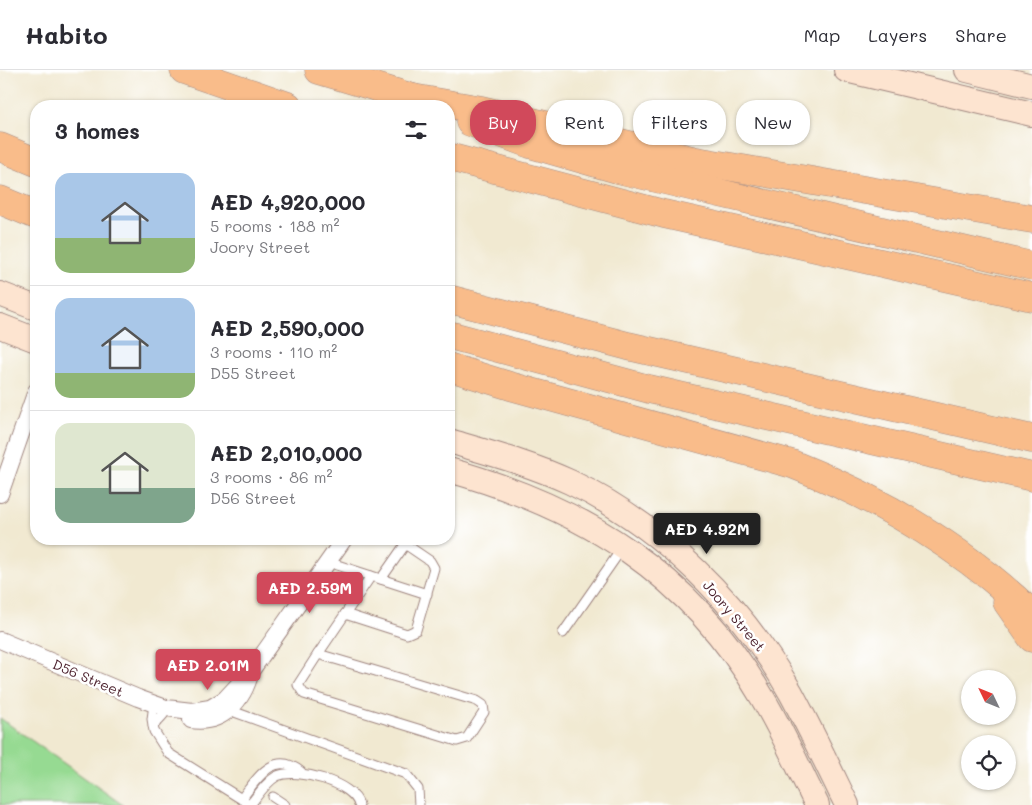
<!DOCTYPE html>
<meta charset="utf-8">
<style>
body{margin:0;font-family:Mali,sans-serif;background:#f2f2f3;color:#2b2b33;height:100vh;display:flex;flex-direction:column;font-size:19px;white-space:nowrap}
*{box-sizing:border-box;margin:0}
p{font-size:16px;color:#7c7c81}
.icon{flex:none;width:28px;height:28px;fill:none;stroke:currentColor;stroke-width:2;stroke-linecap:round;stroke-linejoin:round}
.map{position:relative;flex:1;overflow:hidden}
.panel{position:absolute;left:30px;top:30px;width:425px;height:445px;display:flex;flex-direction:column;background:#fff;border-radius:20px;box-shadow:0 1px 4px #0004}
.panel>*{flex:none}
.guide{position:absolute;left:470px;top:30px;width:475px;height:45px;display:flex;gap:10px}
.needle{width:32px;rotate:313deg}
.tools{position:absolute;left:961px;top:600px;display:grid;gap:10px}
.tools a{display:grid;place-items:center;width:55px;height:55px;border-radius:50%;background:#fff;box-shadow:0 1px 4px #0004;font-size:25px}
.price{position:absolute;translate:-50% -42px;padding:0 11px;border-radius:5px;background:#d1495b;color:#fff;font-size:16px;line-height:32px;filter:drop-shadow(0 1px 2px #0008)}
.price::after{content:'';position:absolute;left:50%;top:30px;width:15px;height:11px;margin-left:-8px;background:inherit;clip-path:polygon(0 0,100% 0,50% 100%)}
.price.selected{background:#222;color:#fff}
ul{padding:0;list-style:none}
li{display:flex;align-items:center;gap:15px;height:125px;padding:0 25px}
li+li{border-top:1px solid #e1e1e2}
li span{display:grid;place-items:center;flex:none;width:140px;height:100px;border-radius:15px;color:#555}
li>.icon{margin-inline-start:auto}
span .icon{width:60px;height:60px;fill:#fffc;stroke-width:1}
li b{font-size:21px}
h2{display:flex;justify-content:space-between;align-items:center;height:60px;padding:0 25px;font-size:21px}
.tag{padding:0 18px;border-radius:20px;background:#fff;box-shadow:0 1px 4px #0004;font-size:18px;line-height:45px}
.tag.selected{background:#d1495b;color:#fff}
header{display:flex;align-items:center;gap:30px;box-sizing:border-box;height:70px;padding:0 25px;background:#fff;border-bottom:1px solid #e1e1e2}
header strong{font-size:24px}
nav{display:flex;gap:28px;margin-inline-start:auto;font-size:18px}
.map>svg:first-child{display:block}
</style>
<header>
<strong>Habito</strong>
<nav><a>Map</a><a>Layers</a><a>Share</a></nav>
</header>
<div class="map">
<svg width="1032" height="735" viewBox="0 0 1032 735">
<rect width="100%" height="100%" fill="#fff"/>
<filter id="ink" filterUnits="userSpaceOnUse"><feTurbulence type="fractalNoise" baseFrequency=".02" numOctaves="2"/><feDisplacementMap in="SourceGraphic" scale="10" xChannelSelector="R" yChannelSelector="G"/><feConvolveMatrix kernelMatrix="1 2 1 2 8 2 1 2 1" color-interpolation-filters="sRGB"/></filter>
<filter id="wash" filterUnits="userSpaceOnUse"><feTurbulence type="fractalNoise" baseFrequency=".0096" numOctaves="4" result="noise"/><feDisplacementMap in="SourceGraphic" scale="20" xChannelSelector="R" yChannelSelector="G"/><feGaussianBlur stdDeviation="1.12" result="paint"/><feColorMatrix in="noise" values="0 0 0 0 0 0 0 0 0 0 0 0 0 0 0 0 0 1.4 0 .05"/><feComposite in="paint" operator="in"/></filter>
<g filter="url(#wash)">
<rect width="100%" height="100%" fill="#f1e9d1"/>
<!-- green -->
<polygon fill="#96da92" stroke="#707c5e" points="0,648 123,735 0,735"/>
</g>
<g filter="url(#ink)">
<g fill="none" stroke-linecap="round" stroke-linejoin="round">
<defs>
<g id="lane">
<polyline points="328,492 427,524"/>
<polyline points="381,509 409,469"/>
<polyline points="345,544 407,564 416,560 434,498 430,491 405,474"/>
<polyline points="563,563 623,477"/>
<polygon points="318,584 477,631 483,635 484,642 467,668 457,671 304,624 298,615"/>
<polyline points="318,584 371,506"/>
<polyline points="154,634 152,649 154,661 168,683 251,735"/>
<polyline points="229,640 406,704 418,719 419,735"/>
<polyline points="153,656 163,645 166,638"/>
<polyline points="273,727 285,735"/>
<path d="M242,728C257,709 274,679 301,702"/>
<path d="M250,735C258,725 266,712 277,706C297,697 354,713 359,735"/>
</g>
<g id="street">
<polyline points="0,424 36,321"/>
<polyline points="0,570 138,628 166,638 192,641 210,638 225,629 251,601"/>
<path d="M191,650C223,655 244,630 251,601L344,469"/>
</g>
<g id="secondary">
<polyline points="846,0 1032,44"/>
<polyline points="967,0 1032,16"/>
<polyline points="0,224 36,238"/>
<polyline points="0,256 36,270"/>
<path d="M449,371C490,383 531,394 570,412C662,455 742,536 791,623C811,660 829,698 847,735"/>
<path d="M449,400C584,438 690,503 762,627C783,662 799,699 817,735"/>
</g>
<g id="highway">
<polyline points="184,0 288,36"/>
<polyline points="319,0 413,28 429,35"/>
<polyline points="413,28 482,40 697,91 1032,149"/>
<polyline points="470,52 530,74 617,99 1032,196"/>
<polyline points="0,77 36,92"/>
<polyline points="449,87 664,144 1032,227"/>
<polyline points="0,130 36,145"/>
<polyline points="449,229 628,276 1032,369"/>
<polyline points="449,265 649,319 1032,407"/>
<path d="M449,297L510,316L792,394C881,429 962,477 1032,544"/>
<polyline points="1007,532 1032,568"/>
</g>
</defs>
<!-- lane casing -->
<use href="#lane" stroke="#9e847e" stroke-width="11"/>
<!-- street casing -->
<use href="#street" stroke="#9e847e" stroke-width="18"/>
<!-- secondary casing -->
<use href="#secondary" stroke="#9e847e" stroke-width="26"/>
<!-- highway casing -->
<use href="#highway" stroke="#9e847e" stroke-width="29"/>
<!-- lane -->
<use href="#lane" stroke="#fff" stroke-width="9"/>
<!-- street -->
<use href="#street" stroke="#fff" stroke-width="16"/>
<!-- secondary -->
<use href="#secondary" stroke="#fde4d0" stroke-width="24"/>
<!-- highway -->
<use href="#highway" stroke="#f9bc8a" stroke-width="28"/>
</g>
</g>
<g text-anchor="middle" stroke-width="5" stroke-linejoin="round" paint-order="stroke">
<!-- street labels -->
<g font-size="14" fill="#4a1f2b" stroke="#fff">
<text transform="translate(734 546) rotate(50)" y="5">Joory Street</text>
<text transform="translate(88 608) rotate(23)" y="5">D56 Street</text>
</g>
</g>
</svg>
<div class="tools">
<a><svg class="needle" viewBox="-14 -14 28 28"><path d="M0-13l5 13h-10z" fill="#e53935"/><path d="M0 13l5-13h-10z" fill="#7c7c81"/></svg></a>
<a><svg class="icon" aria-label="locate" viewBox="0 0 24 24"><circle cx="12" cy="12" r="6"/><path d="M12 2v4M12 18v4M2 12h4M18 12h4"/></svg></a>
</div>
<b class="price selected" style="left:707px;top:485px">AED 4.92M</b>
<b class="price" style="left:310px;top:544px">AED 2.59M</b>
<b class="price" style="left:208px;top:621px">AED 2.01M</b>
<div class="guide">
<a class="tag selected">Buy</a>
<a class="tag">Rent</a>
<a class="tag">Filters</a>
<a class="tag">New</a>
</div>
<section class="panel">
<h2>3 homes<svg class="icon" aria-label="filters" viewBox="0 0 24 24"><path d="M4 7h16M4 17h16"/><circle cx="9" cy="7" r="2"/><circle cx="15" cy="17" r="2"/></svg></h2>
<ul>
<li><span style="background:linear-gradient(#a9c7e8 65%,#8fb573 0)"><svg class="icon" aria-label="home" viewBox="0 0 24 24"><path d="M3 11l9-7 9 7M6 9v11h12V9"/></svg></span><div><b>AED 4,920,000</b><p>5 rooms · 188 m²</p><p>Joory Street</p></div></li>
<li><span style="background:linear-gradient(#a9c7e8 75%,#8fb573 0)"><svg class="icon" aria-label="home" viewBox="0 0 24 24"><path d="M3 11l9-7 9 7M6 9v11h12V9"/></svg></span><div><b>AED 2,590,000</b><p>3 rooms · 110 m²</p><p>D55 Street</p></div></li>
<li><span style="background:linear-gradient(#dfe7d0 65%,#7fa58c 0)"><svg class="icon" aria-label="home" viewBox="0 0 24 24"><path d="M3 11l9-7 9 7M6 9v11h12V9"/></svg></span><div><b>AED 2,010,000</b><p>3 rooms · 86 m²</p><p>D56 Street</p></div></li>
</ul>
</section>
</div>
